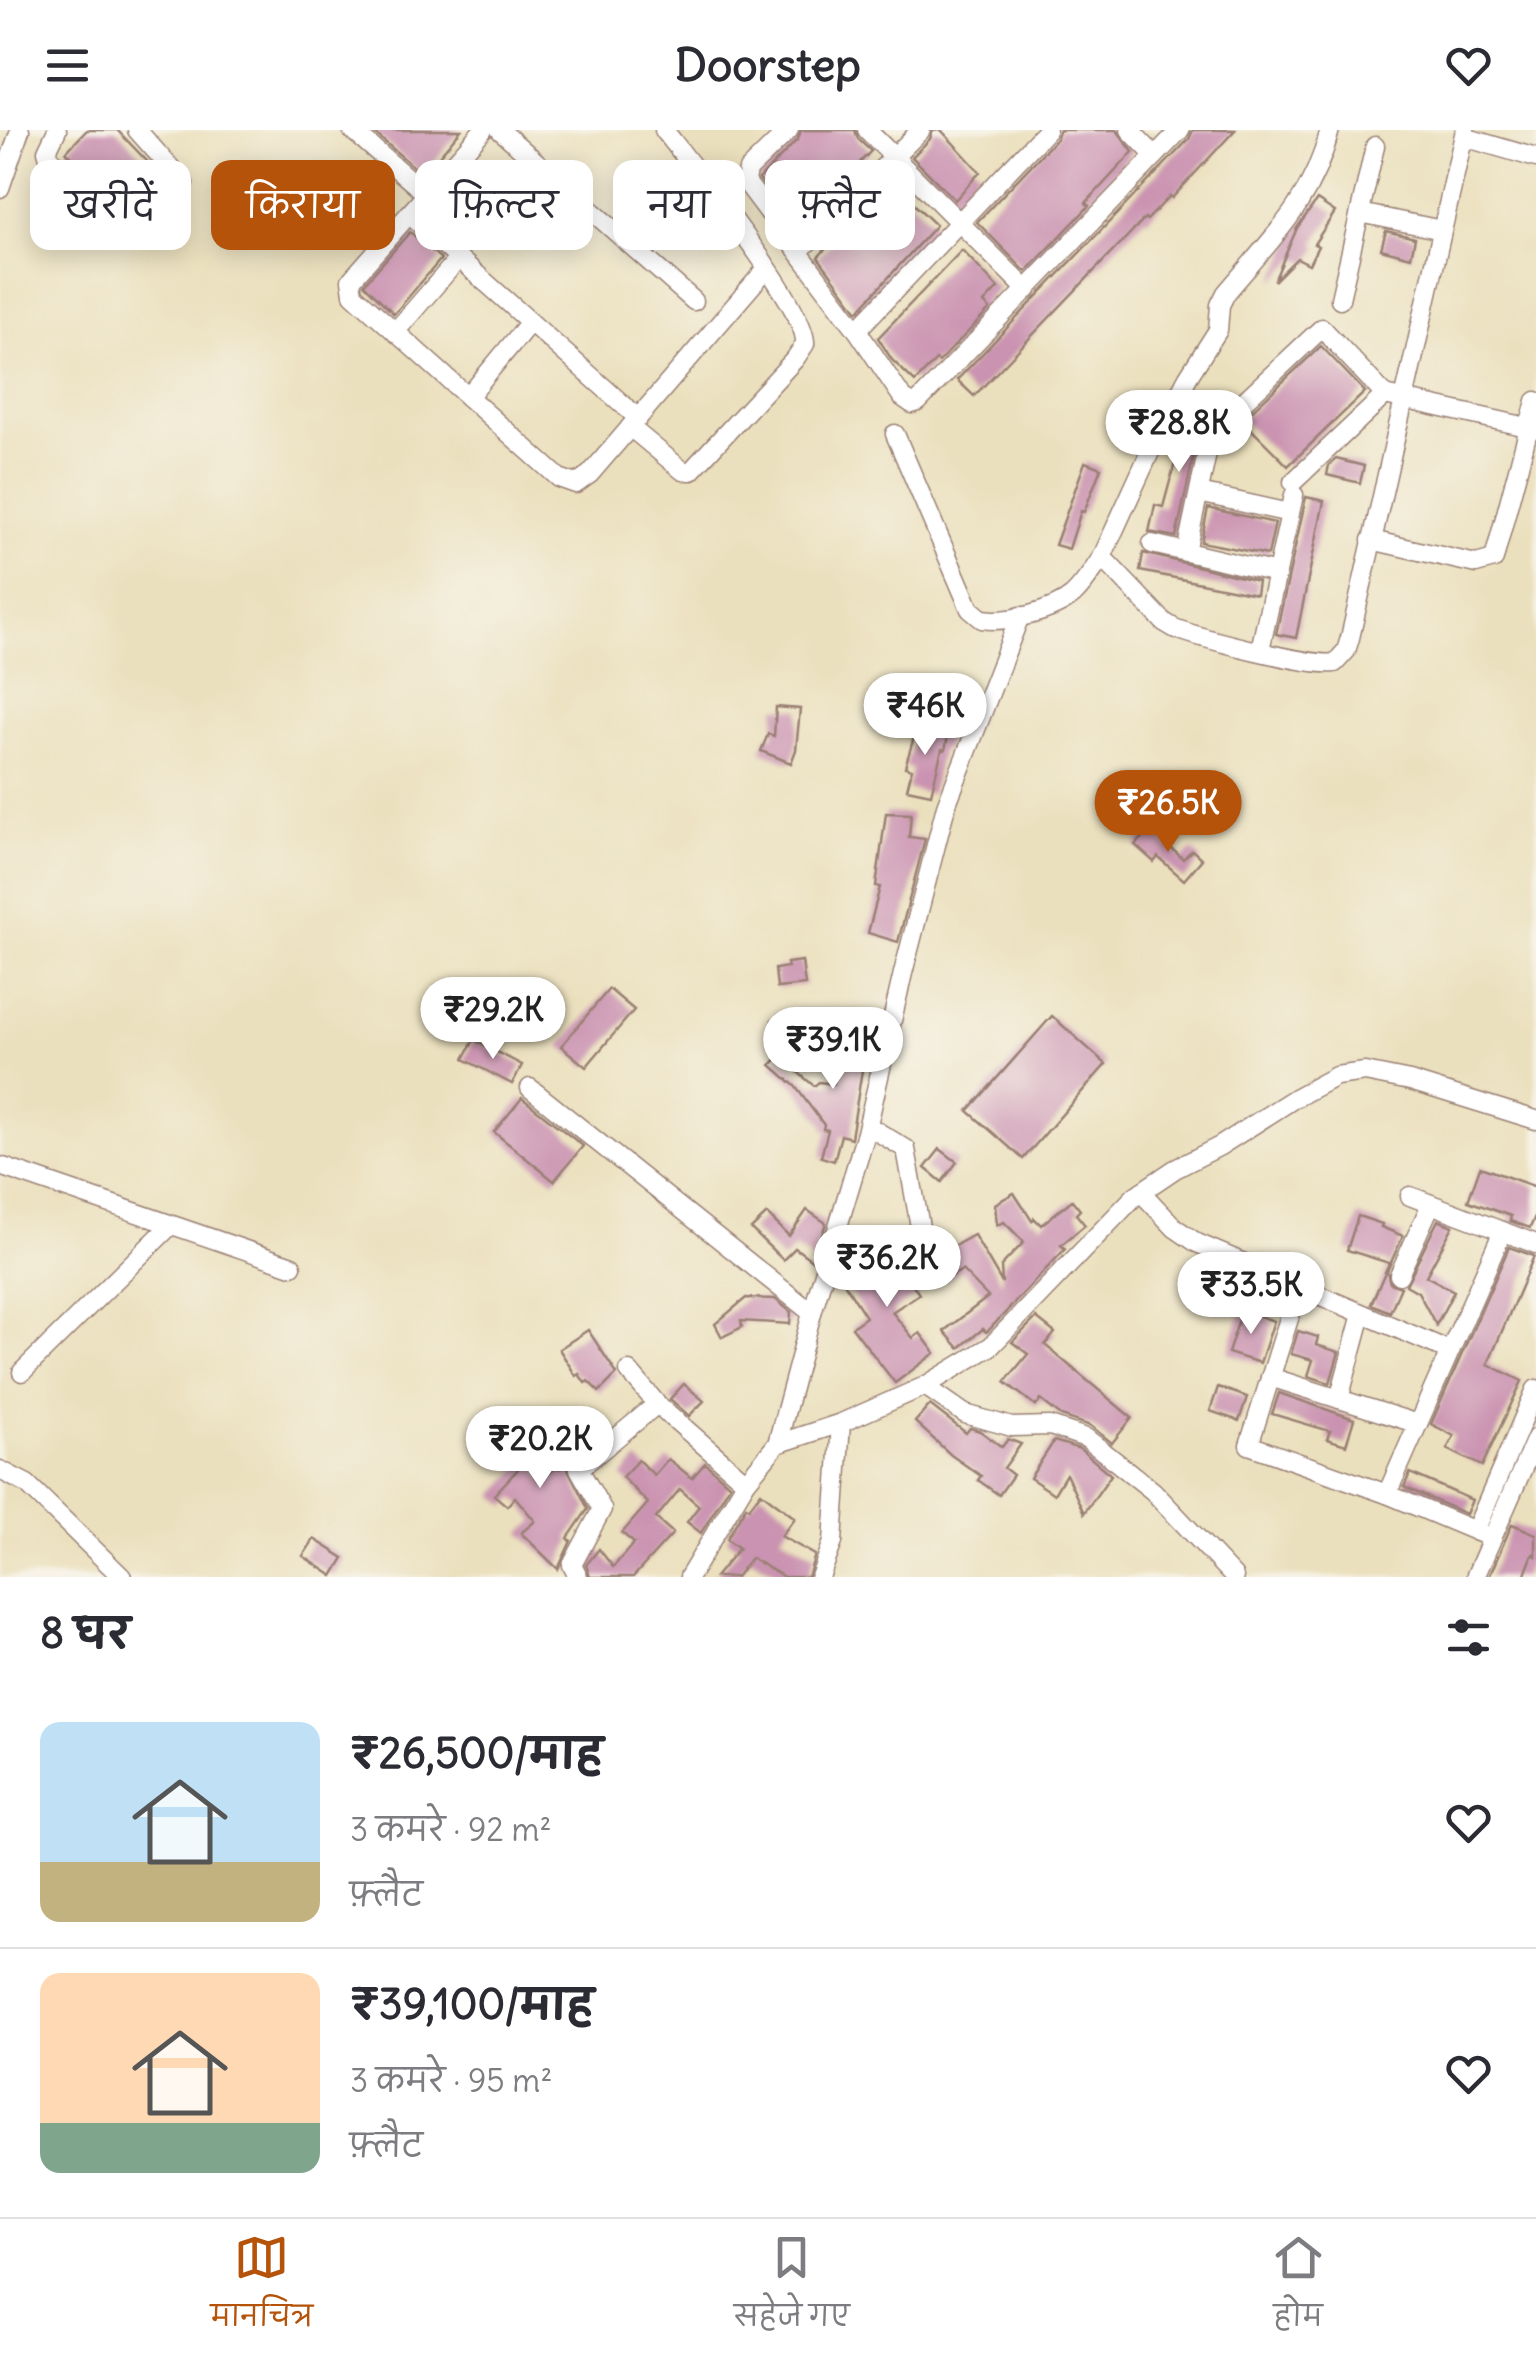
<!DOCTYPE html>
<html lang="hi">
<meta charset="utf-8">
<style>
body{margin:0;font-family:Delius,"Playpen Sans Deva",sans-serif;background:#f2f2f3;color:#2b2b33;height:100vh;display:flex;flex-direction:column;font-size:38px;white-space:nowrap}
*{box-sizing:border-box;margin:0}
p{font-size:32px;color:#7c7c81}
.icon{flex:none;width:55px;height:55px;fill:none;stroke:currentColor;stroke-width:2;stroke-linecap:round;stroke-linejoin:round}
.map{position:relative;height:1447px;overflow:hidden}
.drawer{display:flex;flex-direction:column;background:#fff;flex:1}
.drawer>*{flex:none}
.banner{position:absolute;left:30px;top:30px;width:1000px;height:90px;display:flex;gap:20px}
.price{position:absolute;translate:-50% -85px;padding:0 22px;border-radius:35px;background:#fff;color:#222;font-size:32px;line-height:65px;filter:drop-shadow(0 2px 5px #0008)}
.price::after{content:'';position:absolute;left:50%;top:60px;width:30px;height:22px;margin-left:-15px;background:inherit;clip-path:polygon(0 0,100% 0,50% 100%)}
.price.on{background:#b45309;color:#fff}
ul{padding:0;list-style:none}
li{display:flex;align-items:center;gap:30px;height:250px;padding:0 40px}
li+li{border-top:2px solid #e1e1e2}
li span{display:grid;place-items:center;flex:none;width:280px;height:200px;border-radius:20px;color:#555}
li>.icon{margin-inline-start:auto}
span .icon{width:120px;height:120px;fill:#fffc;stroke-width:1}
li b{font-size:42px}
h2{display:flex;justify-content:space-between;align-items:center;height:120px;padding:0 40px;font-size:42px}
.tag{padding:0 35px;border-radius:20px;background:#fff;box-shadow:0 5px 25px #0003;font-size:35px;line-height:90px}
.tag.on{background:#b45309;color:#fff}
header{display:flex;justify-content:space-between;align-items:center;height:130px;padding:0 40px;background:#fff;font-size:45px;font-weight:700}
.tabs{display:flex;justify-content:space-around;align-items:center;height:140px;border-top:2px solid #e1e1e2;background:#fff;font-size:28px;color:#7c7c81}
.tabs a{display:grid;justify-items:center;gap:5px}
.tabs .on{color:#b45309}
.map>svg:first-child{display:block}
</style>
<header><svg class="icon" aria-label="menu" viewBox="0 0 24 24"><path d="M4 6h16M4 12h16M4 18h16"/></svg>Doorstep<svg class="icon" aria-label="heart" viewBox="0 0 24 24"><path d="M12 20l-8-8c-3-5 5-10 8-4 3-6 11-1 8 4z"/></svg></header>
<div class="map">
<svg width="1536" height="1447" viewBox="0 0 1536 1447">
<rect width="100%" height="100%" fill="#f7f3e8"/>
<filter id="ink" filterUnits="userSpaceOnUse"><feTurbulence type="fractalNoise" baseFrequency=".01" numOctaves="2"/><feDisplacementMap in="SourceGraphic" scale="20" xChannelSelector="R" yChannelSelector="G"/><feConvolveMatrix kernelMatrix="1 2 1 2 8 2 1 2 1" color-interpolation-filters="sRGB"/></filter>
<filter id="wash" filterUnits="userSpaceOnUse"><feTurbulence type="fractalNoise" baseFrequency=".0048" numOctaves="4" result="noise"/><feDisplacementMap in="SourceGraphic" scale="40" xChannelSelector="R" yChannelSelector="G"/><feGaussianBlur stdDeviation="2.25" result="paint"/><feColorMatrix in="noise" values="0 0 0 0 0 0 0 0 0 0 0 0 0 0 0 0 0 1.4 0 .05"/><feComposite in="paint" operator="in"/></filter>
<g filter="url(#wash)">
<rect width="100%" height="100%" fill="#ebe0bd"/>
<g id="blocks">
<!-- building -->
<g fill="#ca93b1">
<polygon points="87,0 117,0 165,50 132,84 66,22"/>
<polygon points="371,0 461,0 423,45"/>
<polygon points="801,0 855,0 858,9 871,21 796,98 759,49 798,9"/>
<polygon points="933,0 941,0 980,42 955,70 912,27 930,9"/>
<polygon points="1060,0 1117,0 1133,22 1086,73 1089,76 1026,142 977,92 1056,9"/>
<polygon points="1193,0 1235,0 1172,68 1170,66 1147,90 1145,88 974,266 957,250 1189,9"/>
<polygon points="891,52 936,95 858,181 818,127"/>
<polygon points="1317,70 1335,82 1314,114 1318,116 1309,134 1297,128 1274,151 1297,98"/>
<polygon points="1386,101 1415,108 1411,127 1381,119"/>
<polygon points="410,102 441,129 394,184 364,154"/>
<polygon points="962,120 998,158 984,173 990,179 939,232 936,230 915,252 892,230 878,208"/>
<polygon points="1321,216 1365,262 1288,336 1242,290"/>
<polygon points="1194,262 1207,266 1195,305 1198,306 1176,407 1149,402 1155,375 1163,377"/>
<polygon points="1336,329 1364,336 1360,353 1327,345 1329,335"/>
<polygon points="1085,332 1101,338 1084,382 1081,381 1069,419 1055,415"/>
<polygon points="1306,367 1324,371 1296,508 1276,504"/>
<polygon points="1208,378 1275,393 1268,425 1201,412"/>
<polygon points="1143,423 1258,451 1256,464 1140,441"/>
<polygon points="776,577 800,579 796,620 791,633 761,621 768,604 774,606"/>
<polygon points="918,594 949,602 945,620 942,619 931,664 907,659 912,639 905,637"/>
<polygon points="886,683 911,684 909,707 925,709 898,812 868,803 880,757 876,756"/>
<polygon points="1150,699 1183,729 1192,720 1202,729 1184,750 1158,727 1154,732 1135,715"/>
<polygon points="802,831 805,855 777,858 775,839 788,837 787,833"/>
<polygon points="609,859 634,880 586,937 561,916"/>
<polygon points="807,885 816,886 819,904 776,910 772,890"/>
<polygon points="1052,886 1106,934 1023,1029 968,981"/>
<polygon points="474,910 522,935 512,954 464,929"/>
<polygon points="834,914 872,914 872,921 869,934 863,934 851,1008 841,1005 834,1031 821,1027 828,1000 823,999 824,995 795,956 771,935 779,926 814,956 819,952 834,954"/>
<polygon points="522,968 583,1016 554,1051 494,1002"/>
<polygon points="940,1019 957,1032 942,1052 925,1038"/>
<polygon points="1480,1037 1536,1057 1536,1084 1530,1098 1510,1091 1511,1086 1468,1071"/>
<polygon points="1014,1063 1032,1091 1034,1088 1041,1095 1072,1070 1080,1080 1076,1084 1085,1095 1061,1115 1065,1119 988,1201 986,1202 983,1199 959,1218 944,1201 988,1167 962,1140 944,1151 938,1141 938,1125 974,1105 1002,1153 1001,1136 1024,1112 1004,1092 997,1095 995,1074"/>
<polygon points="807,1080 826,1093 813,1131 795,1118 783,1130 751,1099 767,1084 789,1106"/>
<polygon points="1358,1086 1382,1094 1381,1097 1403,1106 1387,1141 1390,1153 1401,1157 1390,1182 1371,1174 1389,1133 1347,1120"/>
<polygon points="1438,1090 1453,1096 1426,1146 1454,1161 1436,1195 1418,1162 1406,1155"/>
<polygon points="892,1100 903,1116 892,1124 919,1164 892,1182 913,1208 920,1203 935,1223 895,1253 852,1197 866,1187 843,1151 873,1131 865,1119"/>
<polygon points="1509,1117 1534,1126 1488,1234 1522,1251 1482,1336 1447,1319 1454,1306 1431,1294"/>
<polygon points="746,1168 775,1169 791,1182 790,1194 741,1191 742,1197 722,1207 715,1194"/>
<polygon points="1242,1180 1274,1191 1260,1233 1228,1223"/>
<polygon points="1036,1188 1055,1203 1045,1215 1132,1288 1112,1313 1091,1296 1061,1286 1041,1270 1036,1276 1005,1252 1028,1224 1012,1212"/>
<polygon points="588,1200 617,1244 599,1262 588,1251 585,1253 579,1244 576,1246 559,1219"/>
<polygon points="1298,1201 1318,1207 1316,1215 1339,1222 1330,1253 1308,1246 1313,1230 1291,1224"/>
<polygon points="684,1254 704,1271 689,1286 670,1269"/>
<polygon points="1218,1257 1247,1267 1239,1291 1210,1281"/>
<polygon points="1279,1263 1354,1289 1346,1315 1327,1309 1330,1301 1272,1284"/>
<polygon points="930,1275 966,1303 970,1298 980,1301 1002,1317 1008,1309 1021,1314 1004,1338 1013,1345 999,1365 978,1350 981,1346 951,1325 915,1292"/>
<polygon points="532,1285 547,1309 529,1321 543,1349 554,1339 567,1337 588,1379 568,1408 571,1411 558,1439 521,1403 535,1391 515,1367 507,1376 494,1365 518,1339 509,1321 501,1324 492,1298 515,1290 517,1295"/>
<polygon points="573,1295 590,1314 572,1328 556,1310"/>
<polygon points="1054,1311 1080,1319 1111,1345 1084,1383 1066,1344 1054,1364 1030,1348"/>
<polygon points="668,1329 692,1348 705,1333 730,1355 701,1403 687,1392 699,1376 680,1359 656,1388 673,1403 633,1447 590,1447 586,1435 599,1419 613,1437 634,1413 622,1403 648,1373 622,1347 638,1330 654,1345"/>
<polygon points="1410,1343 1472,1370 1466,1384 1404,1357"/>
<polygon points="761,1362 795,1388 781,1406 815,1425 808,1447 784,1447 751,1428 736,1447 715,1447 739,1418 727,1409 746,1376 749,1378"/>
<polygon points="1512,1394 1536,1404 1536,1426 1533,1424 1524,1447 1489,1447"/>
<polygon points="314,1409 344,1428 333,1446 303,1426"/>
</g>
</g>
</g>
<g filter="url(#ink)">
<use href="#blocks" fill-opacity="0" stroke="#9a8074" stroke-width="2.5"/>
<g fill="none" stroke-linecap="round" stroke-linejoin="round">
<defs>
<g id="street">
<polyline points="57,0 47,21 49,28 126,108 184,53 137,0"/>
<polyline points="352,0 426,64"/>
<polyline points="483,0 351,150 353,164 559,348 576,354 590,344 767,138"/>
<polyline points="500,0 694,171"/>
<polyline points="789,0 748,40 746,52 857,200 902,267 912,274 918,272 1180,0"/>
<polyline points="867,0 1027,160"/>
<polyline points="1130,0 1155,26"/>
<polyline points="1464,7 1536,28"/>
<polyline points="0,58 20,0"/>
<polyline points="1360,83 1442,100"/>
<polyline points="409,84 638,288"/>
<polyline points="799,121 921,0"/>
<polyline points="1340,169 1375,16"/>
<polyline points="857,200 1047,0"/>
<polyline points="395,202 459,128"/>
<polyline points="468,267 530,192"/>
<polyline points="1226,288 1322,198 1385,265 1536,299"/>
<path d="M630,297L683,341H691L795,229L805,214C808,178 691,35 664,0"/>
<path d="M895,304L970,479L982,489C1008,493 1053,482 1073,465C1085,454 1093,440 1102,427L1164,492L1174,498C1200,508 1311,537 1335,533L1346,521L1350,508L1465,0"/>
<polyline points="1293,352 1385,265"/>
<polyline points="1199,363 1290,383"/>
<polyline points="1371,410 1476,434 1494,429 1536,271"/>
<polyline points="1152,414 1277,443"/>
<polyline points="1186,422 1213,295"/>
<path d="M1102,427L1160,300L1188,247L1218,200L1220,175L1226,163C1272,108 1311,74 1330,0"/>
<polyline points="1260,520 1294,365"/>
<polyline points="530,958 812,1183"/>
<polyline points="868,996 906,1019 927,1136"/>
<polyline points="0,1036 292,1136"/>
<polyline points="1141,1062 1175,1098 1197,1113 1450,1221"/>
<polyline points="1410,1066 1536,1114"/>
<polyline points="1399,1145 1431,1074"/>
<polyline points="1299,1157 1249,1315 1387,1364 1492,1408"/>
<polyline points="629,1241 657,1274 746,1352"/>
<polyline points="22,1242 171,1095"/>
<polyline points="1270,1247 1418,1294"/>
<polyline points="925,1256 965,1284 1012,1297 1050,1296 1086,1308 1153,1361 1234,1447"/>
<polyline points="1339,1269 1362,1184"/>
<polyline points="777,1314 812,1183 866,1003 903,843 946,676 1020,486"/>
<polyline points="0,1340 27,1354 122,1447"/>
<polyline points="1387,1364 1503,1101"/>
<polyline points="1475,1401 1536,1259"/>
<polyline points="1476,1445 1536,1308"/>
<polyline points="578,1447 572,1435 602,1379 579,1339 657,1274"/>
<polyline points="689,1447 746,1352 777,1314 841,1293 925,1256 991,1216 1135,1066 1175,1039 1220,1016 1295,968 1336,946 1365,942 1410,951 1536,990"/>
<polyline points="820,1447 833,1412 841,1293"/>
</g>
</defs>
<!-- street casing -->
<use href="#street" stroke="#9a8074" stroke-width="21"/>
<!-- street -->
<use href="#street" stroke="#fff" stroke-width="18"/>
</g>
</g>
</svg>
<b class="price" style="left:1179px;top:345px">₹28.8K</b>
<b class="price" style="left:925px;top:628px">₹46K</b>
<b class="price on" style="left:1168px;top:725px">₹26.5K</b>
<b class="price" style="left:493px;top:932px">₹29.2K</b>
<b class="price" style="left:833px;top:962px">₹39.1K</b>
<b class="price" style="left:887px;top:1180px">₹36.2K</b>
<b class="price" style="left:1251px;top:1207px">₹33.5K</b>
<b class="price" style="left:540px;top:1361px">₹20.2K</b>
<div class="banner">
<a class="tag">खरीदें</a>
<a class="tag on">किराया</a>
<a class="tag">फ़िल्टर</a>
<a class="tag">नया</a>
<a class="tag">फ़्लैट</a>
</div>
</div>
<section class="drawer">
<h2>8 घर<svg class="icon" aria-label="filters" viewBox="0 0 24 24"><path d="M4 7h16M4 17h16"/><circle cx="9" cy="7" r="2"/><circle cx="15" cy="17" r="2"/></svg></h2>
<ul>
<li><span style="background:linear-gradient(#bfe0f5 70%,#c2b280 0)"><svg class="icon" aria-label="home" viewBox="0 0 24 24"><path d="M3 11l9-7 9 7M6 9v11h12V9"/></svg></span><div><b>₹26,500/माह</b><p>3 कमरे · 92 m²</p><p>फ़्लैट</p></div><svg class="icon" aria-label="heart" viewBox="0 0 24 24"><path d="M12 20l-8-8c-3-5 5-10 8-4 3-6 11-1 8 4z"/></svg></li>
<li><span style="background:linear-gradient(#ffd9b3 75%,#7fa58c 0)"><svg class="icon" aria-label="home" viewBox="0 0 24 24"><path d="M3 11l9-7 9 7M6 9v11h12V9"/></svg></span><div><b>₹39,100/माह</b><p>3 कमरे · 95 m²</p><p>फ़्लैट</p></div><svg class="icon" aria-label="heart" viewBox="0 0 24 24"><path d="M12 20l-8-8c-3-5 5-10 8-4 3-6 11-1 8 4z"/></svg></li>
</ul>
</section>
<nav class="tabs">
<a class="on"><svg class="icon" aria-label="map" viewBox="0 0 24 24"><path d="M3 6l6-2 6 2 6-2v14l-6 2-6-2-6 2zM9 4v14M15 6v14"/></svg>मानचित्र</a>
<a><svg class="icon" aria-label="saved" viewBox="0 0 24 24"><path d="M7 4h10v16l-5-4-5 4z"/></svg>सहेजे गए</a>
<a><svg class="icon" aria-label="home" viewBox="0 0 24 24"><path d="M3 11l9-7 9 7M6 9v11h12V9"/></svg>होम</a>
</nav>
